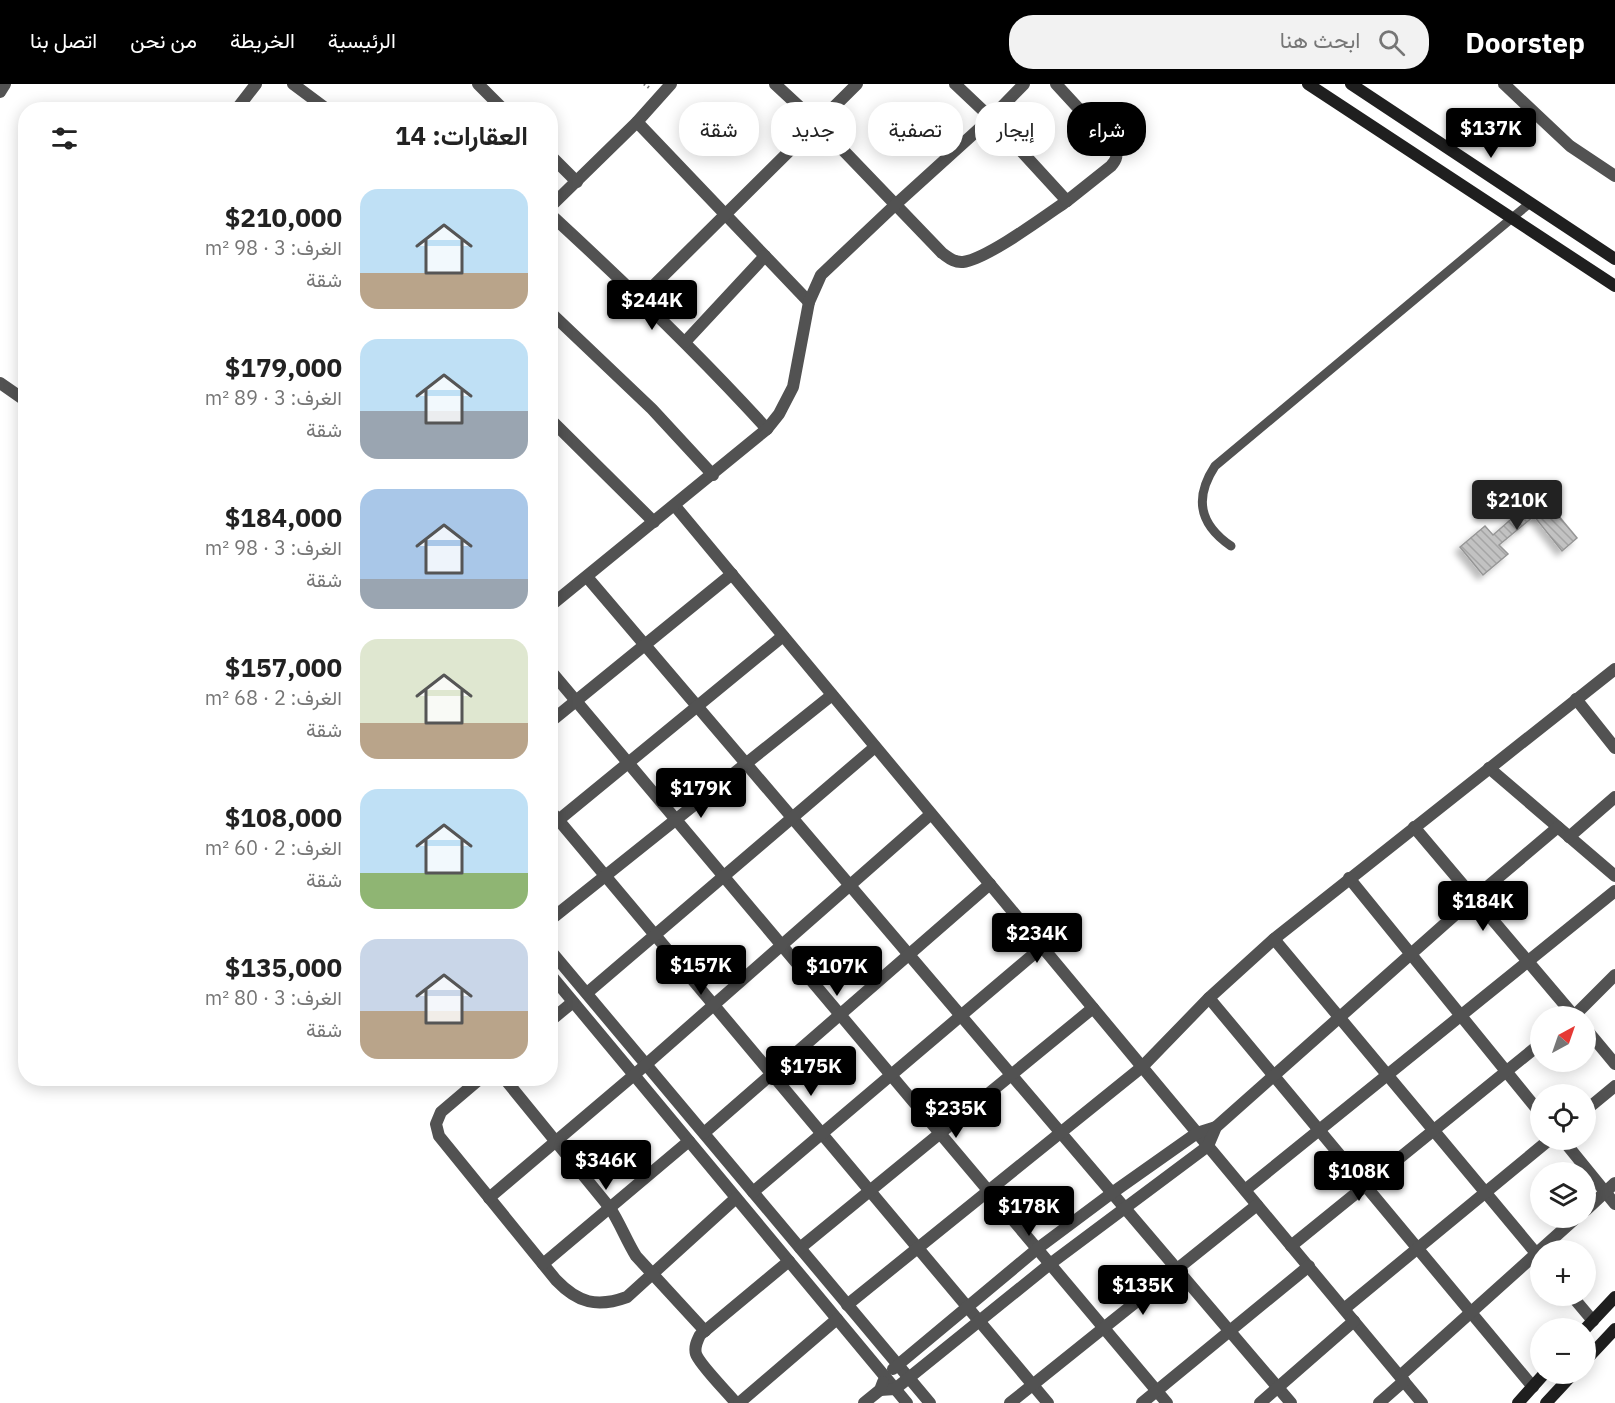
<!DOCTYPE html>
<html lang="ar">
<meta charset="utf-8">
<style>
body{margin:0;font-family:"IBM Plex Sans",Vazirmatn,sans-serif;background:#f2f2f2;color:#222;direction:rtl;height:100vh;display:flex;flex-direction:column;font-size:22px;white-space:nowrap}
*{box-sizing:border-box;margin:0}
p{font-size:20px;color:#767676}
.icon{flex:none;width:33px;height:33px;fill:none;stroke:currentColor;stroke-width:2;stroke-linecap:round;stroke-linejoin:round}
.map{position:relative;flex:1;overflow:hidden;direction:ltr}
.side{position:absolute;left:18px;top:18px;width:540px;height:984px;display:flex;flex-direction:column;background:#fff;border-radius:24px;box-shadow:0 3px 15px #0003;direction:rtl}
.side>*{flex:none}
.hud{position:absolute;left:576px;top:18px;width:570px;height:54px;direction:rtl;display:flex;gap:12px}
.needle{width:39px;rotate:40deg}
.tools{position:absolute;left:1530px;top:922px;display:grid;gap:12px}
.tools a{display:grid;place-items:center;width:66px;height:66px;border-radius:50%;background:#fff;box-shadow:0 3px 15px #0003;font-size:30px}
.price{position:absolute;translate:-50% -51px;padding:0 14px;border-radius:6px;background:#000;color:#fff;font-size:20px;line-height:39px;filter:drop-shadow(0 2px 3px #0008)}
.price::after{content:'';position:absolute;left:50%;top:36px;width:18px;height:14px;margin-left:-9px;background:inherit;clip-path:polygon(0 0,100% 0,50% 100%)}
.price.on{background:#222;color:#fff}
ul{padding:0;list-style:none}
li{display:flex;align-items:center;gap:18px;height:150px;padding:0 30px}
li span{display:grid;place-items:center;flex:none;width:168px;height:120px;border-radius:18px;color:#555}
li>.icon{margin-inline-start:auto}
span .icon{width:72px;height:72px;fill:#fffc;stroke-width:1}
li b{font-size:26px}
h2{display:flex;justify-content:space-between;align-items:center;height:72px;padding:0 30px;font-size:26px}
.tag{padding:0 21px;border-radius:24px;background:#fff;box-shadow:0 3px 15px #0003;font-size:21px;line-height:54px}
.tag.on{background:#000;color:#fff}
header{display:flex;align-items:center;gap:36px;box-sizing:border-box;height:84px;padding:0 30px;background:#000;color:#fff}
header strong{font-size:28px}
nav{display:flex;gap:33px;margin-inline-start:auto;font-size:21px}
.search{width:420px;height:54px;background:#f2f2f2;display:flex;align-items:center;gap:15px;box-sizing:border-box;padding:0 21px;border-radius:24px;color:#767676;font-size:22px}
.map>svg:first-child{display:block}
</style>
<header>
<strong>Doorstep</strong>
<div class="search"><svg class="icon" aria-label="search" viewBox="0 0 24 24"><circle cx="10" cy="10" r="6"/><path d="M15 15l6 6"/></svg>ابحث هنا</div>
<nav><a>الرئيسية</a><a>الخريطة</a><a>من نحن</a><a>اتصل بنا</a></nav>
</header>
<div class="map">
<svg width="1615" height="1319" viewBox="0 0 1615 1319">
<defs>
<pattern id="building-back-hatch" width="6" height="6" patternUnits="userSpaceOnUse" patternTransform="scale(1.5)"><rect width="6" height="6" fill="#c2c2c2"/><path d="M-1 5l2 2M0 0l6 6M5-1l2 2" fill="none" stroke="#a5a5a5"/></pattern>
<filter id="shadow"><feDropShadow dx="-5" dy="5" stdDeviation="3" flood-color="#0004"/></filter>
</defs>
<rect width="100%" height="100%" fill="#fff"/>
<!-- building -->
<polygon fill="url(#building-back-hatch)" stroke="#969696" stroke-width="1.5" filter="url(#shadow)" points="1532,400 1577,454 1562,467 1534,432 1499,461 1508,470 1483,491 1460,463 1485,442 1493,451 1525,423 1517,413"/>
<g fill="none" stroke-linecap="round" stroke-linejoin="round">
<!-- path -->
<polyline stroke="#747474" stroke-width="3" stroke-dasharray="1.5 3" stroke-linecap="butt" points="644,0 651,5"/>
<!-- lane -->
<path stroke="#525252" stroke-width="9" d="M1231,462C1199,440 1194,414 1215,382L1530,119"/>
<!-- street -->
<g stroke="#525252" stroke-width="12">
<polyline points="293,0 328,26"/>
<polyline points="478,0 504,26"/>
<path d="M775,0L817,39L942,169C948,173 954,179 963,178C987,175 1045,132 1067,117"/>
<path d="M955,0L991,34L1067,117L1111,82C1117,75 1118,71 1114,63L1056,0"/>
<polyline points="1504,0 1570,62 1615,92"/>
<polyline points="0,8 5,0"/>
<polyline points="236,26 256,0"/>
<polyline points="637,38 809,218"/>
<polyline points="550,71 577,98"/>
<polyline points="550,123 637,38 671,0"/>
<path d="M550,130C625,199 698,269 767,345"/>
<polyline points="641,214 857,0"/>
<polyline points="550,228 652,325 713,391"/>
<polyline points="685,258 765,172"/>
<polyline points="0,299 26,317"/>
<polyline points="550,335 654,438"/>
<polyline points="675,422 1422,1319"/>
<polyline points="587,493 1291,1319"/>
<polyline points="550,522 767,345 779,330 793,303 809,218 821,191 895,121 991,34 1024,0"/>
<polyline points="550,586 1167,1319"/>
<polyline points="1576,615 1615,664"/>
<polyline points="550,638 732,490"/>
<polyline points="1489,684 1615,792"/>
<polyline points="550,726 1048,1319"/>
<polyline points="550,743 783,552"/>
<polyline points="1414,743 1575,933"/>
<polyline points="1569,753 1615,713"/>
<polyline points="1349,794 1540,1029"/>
<polyline points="550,836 832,611"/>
<polyline points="1274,855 1540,1174"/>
<polyline points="550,866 930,1319"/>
<polyline points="550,890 907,1319"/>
<polyline points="587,909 875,663"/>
<polyline points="1209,914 1533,1303"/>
<polyline points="1573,933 1615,891"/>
<polyline points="550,937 573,918"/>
<polyline points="1586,945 1615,980"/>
<path d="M481,994L441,1028L436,1040L439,1052L556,1196C578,1219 597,1224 627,1213L736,1114"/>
<path d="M504,994L610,1124C620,1139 626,1156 636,1172L705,1247"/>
<polyline points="1586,1026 1615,1002"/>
<polyline points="704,1049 990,800"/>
<polyline points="1563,1056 1615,1120"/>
<polyline points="1245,1106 1615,807"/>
<polyline points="753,1108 1042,863"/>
<polyline points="489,1114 634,991 931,730"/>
<polyline points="1586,1126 1615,1099"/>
<polyline points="1291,1162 1540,960"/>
<polyline points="800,1164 1093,924"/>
<polyline points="543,1180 689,1057"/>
<polyline points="1572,1212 1593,1237"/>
<polyline points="847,1221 1142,983 1209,914 1274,855 1615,585"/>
<polyline points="1344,1225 1549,1056"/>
<polyline points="893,1285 1037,1165 1112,1109 1197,1049 1216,1043"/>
<polyline points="1400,1292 1576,1134"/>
<polyline points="880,1306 895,1305 1050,1180 1208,1062 1216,1043 1474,814 1558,743"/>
<path d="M736,1319C728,1309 699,1280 696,1270C694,1263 697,1257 700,1251L789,1177"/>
<polyline points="739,1319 837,1235"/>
<polyline points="864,1319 880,1306 883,1298"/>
<polyline points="1010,1319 1257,1121"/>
<polyline points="1142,1319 1309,1182"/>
<polyline points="1260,1319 1354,1237"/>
<polyline points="1379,1319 1404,1297"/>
</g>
<!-- secondary -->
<g stroke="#1f1f1f" stroke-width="12">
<polyline points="1308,0 1615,202"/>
<polyline points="1351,0 1615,175"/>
<polyline points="1585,1245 1615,1213"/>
<polyline points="1586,1276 1615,1245"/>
<polyline points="1518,1319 1544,1290"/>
<polyline points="1546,1319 1573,1290"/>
</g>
</g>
</svg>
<div class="tools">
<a><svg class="needle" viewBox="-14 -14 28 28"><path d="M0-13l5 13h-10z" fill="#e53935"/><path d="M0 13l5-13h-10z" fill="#767676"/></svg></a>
<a><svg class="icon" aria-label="locate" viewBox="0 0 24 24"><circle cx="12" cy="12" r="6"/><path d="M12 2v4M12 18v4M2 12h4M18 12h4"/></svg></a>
<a><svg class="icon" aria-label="layers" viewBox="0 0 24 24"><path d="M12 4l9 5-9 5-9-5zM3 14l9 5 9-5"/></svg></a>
<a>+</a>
<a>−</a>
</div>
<b class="price" style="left:1491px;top:75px">$137K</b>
<b class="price" style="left:652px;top:247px">$244K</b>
<b class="price on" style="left:1517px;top:447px">$210K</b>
<b class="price" style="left:701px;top:735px">$179K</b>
<b class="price" style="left:1483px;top:848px">$184K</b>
<b class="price" style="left:1037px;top:880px">$234K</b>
<b class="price" style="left:701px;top:912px">$157K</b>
<b class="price" style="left:837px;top:913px">$107K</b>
<b class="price" style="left:811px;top:1013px">$175K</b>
<b class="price" style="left:956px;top:1055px">$235K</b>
<b class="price" style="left:606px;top:1107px">$346K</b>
<b class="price" style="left:1359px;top:1118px">$108K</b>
<b class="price" style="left:1029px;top:1153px">$178K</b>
<b class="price" style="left:1143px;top:1232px">$135K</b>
<div class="hud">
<a class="tag on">شراء</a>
<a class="tag">إيجار</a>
<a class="tag">تصفية</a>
<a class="tag">جديد</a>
<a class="tag">شقة</a>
</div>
<section class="side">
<h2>العقارات: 14<svg class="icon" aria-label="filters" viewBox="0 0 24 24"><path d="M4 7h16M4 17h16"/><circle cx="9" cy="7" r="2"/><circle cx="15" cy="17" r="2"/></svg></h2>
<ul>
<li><span style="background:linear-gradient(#bfe0f5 70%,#b9a48a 0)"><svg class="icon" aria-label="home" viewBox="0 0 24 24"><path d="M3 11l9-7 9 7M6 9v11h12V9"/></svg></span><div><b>$210,000</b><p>الغرف: 3 · 98 m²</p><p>شقة</p></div></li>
<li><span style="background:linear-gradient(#bfe0f5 60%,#9aa5b1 0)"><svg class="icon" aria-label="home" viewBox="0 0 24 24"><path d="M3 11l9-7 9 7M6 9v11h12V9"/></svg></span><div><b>$179,000</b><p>الغرف: 3 · 89 m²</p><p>شقة</p></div></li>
<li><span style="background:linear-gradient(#a9c7e8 75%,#9aa5b1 0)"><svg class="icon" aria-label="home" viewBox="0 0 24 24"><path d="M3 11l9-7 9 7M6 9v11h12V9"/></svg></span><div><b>$184,000</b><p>الغرف: 3 · 98 m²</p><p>شقة</p></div></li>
<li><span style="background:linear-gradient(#dfe7d0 70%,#b9a48a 0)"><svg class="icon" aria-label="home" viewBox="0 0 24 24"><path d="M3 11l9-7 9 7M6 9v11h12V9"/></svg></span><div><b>$157,000</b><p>الغرف: 2 · 68 m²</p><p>شقة</p></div></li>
<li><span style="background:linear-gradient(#bfe0f5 70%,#8fb573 0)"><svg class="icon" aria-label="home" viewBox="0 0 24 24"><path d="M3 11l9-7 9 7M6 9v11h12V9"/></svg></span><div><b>$108,000</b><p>الغرف: 2 · 60 m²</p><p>شقة</p></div></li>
<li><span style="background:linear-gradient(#c9d6e8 60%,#b9a48a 0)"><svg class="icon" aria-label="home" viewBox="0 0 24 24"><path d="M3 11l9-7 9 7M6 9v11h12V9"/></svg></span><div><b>$135,000</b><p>الغرف: 3 · 80 m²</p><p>شقة</p></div></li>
</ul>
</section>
</div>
